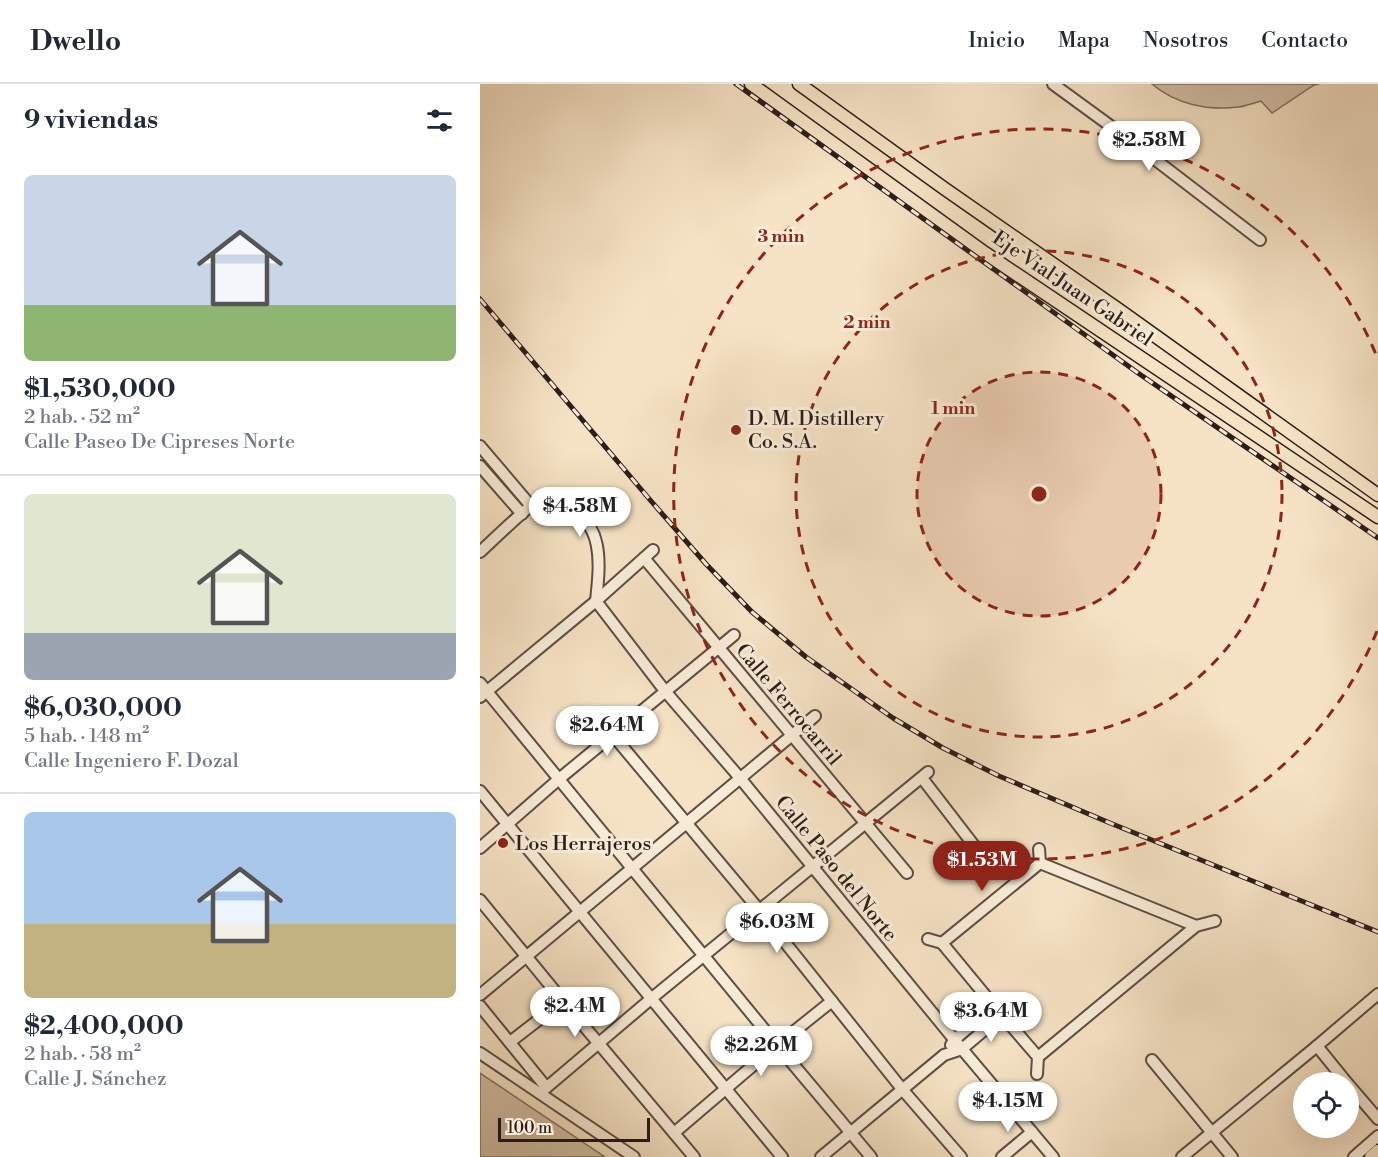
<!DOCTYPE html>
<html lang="es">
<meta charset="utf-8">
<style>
body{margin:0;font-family:"Libre Bodoni",serif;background:#f6f6f7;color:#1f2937;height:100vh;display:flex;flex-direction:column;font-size:22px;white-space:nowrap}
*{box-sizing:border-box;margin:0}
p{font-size:20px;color:#747a83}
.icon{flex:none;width:33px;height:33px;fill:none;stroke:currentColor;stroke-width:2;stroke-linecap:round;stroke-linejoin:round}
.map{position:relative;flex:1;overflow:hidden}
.details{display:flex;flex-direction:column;background:#fff;width:480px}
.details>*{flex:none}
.fabs{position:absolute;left:813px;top:988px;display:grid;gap:12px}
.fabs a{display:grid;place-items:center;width:66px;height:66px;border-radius:50%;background:#fff;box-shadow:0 6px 24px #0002;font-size:30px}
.scale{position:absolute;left:18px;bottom:15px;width:152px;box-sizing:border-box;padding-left:6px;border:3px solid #2b1d19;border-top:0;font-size:16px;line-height:21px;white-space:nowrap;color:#2b1d19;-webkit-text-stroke:4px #f9edd9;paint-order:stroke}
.price{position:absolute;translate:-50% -51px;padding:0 14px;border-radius:21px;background:#fff;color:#222;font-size:20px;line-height:39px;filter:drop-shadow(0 2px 3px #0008)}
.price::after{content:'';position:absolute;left:50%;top:36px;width:18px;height:14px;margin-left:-9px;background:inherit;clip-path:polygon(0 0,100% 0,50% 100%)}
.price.selected{background:#8f2418;color:#fff}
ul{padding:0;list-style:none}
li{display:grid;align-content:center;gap:12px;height:318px;padding:0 24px}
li+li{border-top:2px solid #e0e1e3}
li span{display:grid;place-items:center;height:186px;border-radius:9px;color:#555}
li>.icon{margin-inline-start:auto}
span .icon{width:108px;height:108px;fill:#fffc;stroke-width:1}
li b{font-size:26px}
h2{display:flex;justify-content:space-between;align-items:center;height:72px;padding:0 24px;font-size:26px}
header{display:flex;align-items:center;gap:36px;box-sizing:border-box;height:84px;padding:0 30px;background:#fff;border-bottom:2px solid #e0e1e3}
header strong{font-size:28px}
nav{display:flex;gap:33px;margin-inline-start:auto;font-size:21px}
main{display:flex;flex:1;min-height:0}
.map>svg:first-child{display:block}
</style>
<header>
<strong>Dwello</strong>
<nav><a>Inicio</a><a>Mapa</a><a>Nosotros</a><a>Contacto</a></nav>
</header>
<main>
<section class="details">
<h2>9 viviendas<svg class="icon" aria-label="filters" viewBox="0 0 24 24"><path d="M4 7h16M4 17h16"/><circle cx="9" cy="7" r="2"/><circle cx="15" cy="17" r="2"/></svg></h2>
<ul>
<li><span style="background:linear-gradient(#c9d6e8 70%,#8fb573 0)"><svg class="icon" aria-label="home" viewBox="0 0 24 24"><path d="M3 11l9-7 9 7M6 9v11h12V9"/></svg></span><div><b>$1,530,000</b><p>2 hab. · 52 m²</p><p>Calle Paseo De Cipreses Norte</p></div></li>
<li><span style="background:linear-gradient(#dfe7d0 75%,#9aa5b1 0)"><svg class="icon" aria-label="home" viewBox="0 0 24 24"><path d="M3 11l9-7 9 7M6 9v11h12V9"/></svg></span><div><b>$6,030,000</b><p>5 hab. · 148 m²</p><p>Calle Ingeniero F. Dozal</p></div></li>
<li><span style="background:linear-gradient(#a9c7e8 60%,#c2b280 0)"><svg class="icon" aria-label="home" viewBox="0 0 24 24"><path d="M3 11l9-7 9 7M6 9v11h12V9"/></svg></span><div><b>$2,400,000</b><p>2 hab. · 58 m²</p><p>Calle J. Sánchez</p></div></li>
</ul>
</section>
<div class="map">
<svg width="898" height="1073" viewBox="0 0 898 1073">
<rect width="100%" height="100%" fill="#f6e3c5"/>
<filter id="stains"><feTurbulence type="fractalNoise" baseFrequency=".00333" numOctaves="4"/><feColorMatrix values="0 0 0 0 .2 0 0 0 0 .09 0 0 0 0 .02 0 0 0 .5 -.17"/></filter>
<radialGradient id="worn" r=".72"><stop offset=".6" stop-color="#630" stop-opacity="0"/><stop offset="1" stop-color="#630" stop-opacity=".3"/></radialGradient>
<!-- green -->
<g fill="#d3c1a8" stroke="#7f6f60" stroke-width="1.5">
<path d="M672,0H839L834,1L792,29L781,17C773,19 766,22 758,23C728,27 695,20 672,0Z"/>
<polygon points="0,989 125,1073 0,1073"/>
</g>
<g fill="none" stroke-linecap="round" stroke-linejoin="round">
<defs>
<g id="minor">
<polyline points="573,0 647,54 780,156"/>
<polyline points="0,362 51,422"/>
<polyline points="0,382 42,430"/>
<path d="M0,468C10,459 54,416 62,414C69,413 78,418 84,420C125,439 120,479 116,517L185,607L260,694L482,965L573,1073"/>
<polyline points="164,474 427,789"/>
<polyline points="0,599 297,961 391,1073"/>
<polyline points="0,613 116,517 173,466"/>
<polyline points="132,650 280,827 422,1005 481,1073"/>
<polyline points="442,694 499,768"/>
<polyline points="0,707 302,1073"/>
<polyline points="0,764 79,695 254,551"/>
<polyline points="559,765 560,779"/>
<polyline points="560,779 716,842"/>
<polyline points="0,816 83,917 214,1073"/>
<polyline points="448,855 462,859"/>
<polyline points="462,859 514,922 558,973"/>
<polyline points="462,859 560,779"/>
<polyline points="0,911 335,632"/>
<polyline points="0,922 66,1003"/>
<polyline points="30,958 83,917"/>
<polyline points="471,961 475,955 514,922"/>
<polyline points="837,962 867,999"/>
<polyline points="0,969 154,1073"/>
<polyline points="558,973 716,842 735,837"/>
<polyline points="672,976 752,1073"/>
<polyline points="557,990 558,973"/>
<polyline points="868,1000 898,1035"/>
<polyline points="60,1009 172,914 448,688"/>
<polyline points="194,1049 297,961 352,917"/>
<polyline points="341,1073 464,971 482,965 522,931"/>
<polyline points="522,1073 552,1048"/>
<polyline points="702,1073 837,962 898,910"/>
<polyline points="874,1073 898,1052"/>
</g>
<g id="major">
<polyline points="271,0 505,169 898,433"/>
<polyline points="319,0 465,105 639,226 898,411"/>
<polyline points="891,1073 898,1067"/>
</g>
</defs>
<!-- minor casing -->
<use href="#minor" stroke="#5e4e44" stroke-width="14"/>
<!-- major casing -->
<use href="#major" stroke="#2b1d19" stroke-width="15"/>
<!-- minor -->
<use href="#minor" stroke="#f9edd9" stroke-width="10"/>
<!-- major -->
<use href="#major" stroke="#f6e3c5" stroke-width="12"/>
<defs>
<g id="rail">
<polyline points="256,0 658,289 898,454"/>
<polyline points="0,215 171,417 226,480 272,528 326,573 413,634 463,664 519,692 630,739 898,848"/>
</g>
</defs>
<!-- rail casing -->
<use href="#rail" stroke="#2b1d19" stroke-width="5"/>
<!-- rail -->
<use href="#rail" stroke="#f9edd9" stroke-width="3" stroke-dasharray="9" stroke-linecap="butt"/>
</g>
<!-- distance rings -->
<circle cx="559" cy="410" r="122" fill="#8f2418" fill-opacity=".12"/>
<g fill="none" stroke="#8f2418" stroke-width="3" stroke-dasharray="10 8">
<circle cx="559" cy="410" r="122"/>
<circle cx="559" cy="410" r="243"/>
<path d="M897 547A365 365 0 1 1 897 273"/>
</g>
<!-- markers -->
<g fill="#8f2418" stroke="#f9edd9" stroke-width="2">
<circle cx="256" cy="346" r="6"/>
<circle cx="23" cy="759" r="6"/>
</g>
<g text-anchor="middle" stroke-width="6" stroke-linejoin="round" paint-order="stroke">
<!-- street labels -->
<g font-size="20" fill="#2b1d19" stroke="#f9edd9">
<text transform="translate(593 204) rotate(34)" y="7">Eje Vial Juan Gabriel</text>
<text transform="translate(309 620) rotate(50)" y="7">Calle Ferrocarril</text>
<text transform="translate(357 784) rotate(51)" y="7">Calle Paso del Norte</text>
</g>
<!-- poi labels -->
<g font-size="20" fill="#2b1d19" stroke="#f9edd9" text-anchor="start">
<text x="268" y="341">D. M. Distillery<tspan x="268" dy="23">Co. S.A.</tspan></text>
<text x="35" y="766">Los Herrajeros</text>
</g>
</g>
<circle cx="559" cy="410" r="9" fill="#8f2418" stroke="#f9edd9" stroke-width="3"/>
<g font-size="18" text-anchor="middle" font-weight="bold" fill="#8f2418" stroke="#f9edd9" stroke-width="6" stroke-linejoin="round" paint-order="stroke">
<text x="301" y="158">3 min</text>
<text x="387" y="244">2 min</text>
<text x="473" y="330">1 min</text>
</g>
<rect width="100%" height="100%" filter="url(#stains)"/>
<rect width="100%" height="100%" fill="url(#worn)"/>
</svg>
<div class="fabs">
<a><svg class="icon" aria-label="locate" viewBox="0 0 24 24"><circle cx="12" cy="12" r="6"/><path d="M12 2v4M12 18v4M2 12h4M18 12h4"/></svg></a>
</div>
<div class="scale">100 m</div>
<b class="price" style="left:669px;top:88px">$2.58M</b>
<b class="price" style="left:100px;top:454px">$4.58M</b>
<b class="price" style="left:127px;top:673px">$2.64M</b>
<b class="price selected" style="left:502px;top:808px">$1.53M</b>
<b class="price" style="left:297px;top:870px">$6.03M</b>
<b class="price" style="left:95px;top:954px">$2.4M</b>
<b class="price" style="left:511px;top:959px">$3.64M</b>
<b class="price" style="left:281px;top:993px">$2.26M</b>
<b class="price" style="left:528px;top:1049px">$4.15M</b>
</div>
</main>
